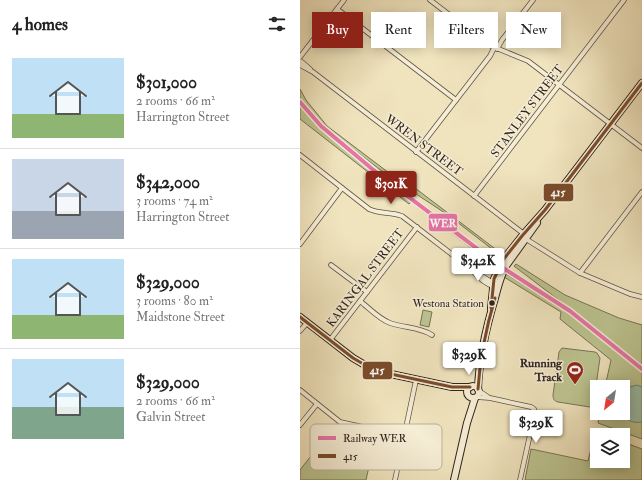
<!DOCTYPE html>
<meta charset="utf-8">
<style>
body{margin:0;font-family:"IM FELL Double Pica",serif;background:#f2f2f2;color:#222;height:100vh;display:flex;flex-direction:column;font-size:15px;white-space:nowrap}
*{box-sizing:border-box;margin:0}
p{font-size:13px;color:#767676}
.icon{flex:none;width:22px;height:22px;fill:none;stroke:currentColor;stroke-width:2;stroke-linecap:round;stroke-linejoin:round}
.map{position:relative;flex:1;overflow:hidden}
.details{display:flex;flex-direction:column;background:#fff;width:300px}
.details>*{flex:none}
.guide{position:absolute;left:12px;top:12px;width:270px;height:36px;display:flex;gap:8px}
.needle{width:26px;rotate:210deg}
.fabs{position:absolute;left:290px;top:380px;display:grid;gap:8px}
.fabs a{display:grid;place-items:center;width:40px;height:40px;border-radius:0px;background:#fff;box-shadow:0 2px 10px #0003;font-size:20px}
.price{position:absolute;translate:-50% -34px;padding:0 9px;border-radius:4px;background:#fff;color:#222;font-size:13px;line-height:26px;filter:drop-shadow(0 1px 2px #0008)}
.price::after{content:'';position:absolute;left:50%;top:24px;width:12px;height:9px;margin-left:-6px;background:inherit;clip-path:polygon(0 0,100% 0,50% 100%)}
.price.on{background:#8f2418;color:#fff}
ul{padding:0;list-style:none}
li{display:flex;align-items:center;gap:12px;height:100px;padding:0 12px}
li+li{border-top:1px solid #e0e0e0}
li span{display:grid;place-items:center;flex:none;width:112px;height:80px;border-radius:0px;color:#555}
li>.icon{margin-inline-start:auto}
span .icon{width:48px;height:48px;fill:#fffc;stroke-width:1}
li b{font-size:17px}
h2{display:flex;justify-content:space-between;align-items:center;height:48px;padding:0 12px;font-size:17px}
.tag{padding:0 14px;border-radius:0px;background:#fff;box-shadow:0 2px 10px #0003;font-size:14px;line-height:36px}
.tag.on{background:#8f2418;color:#fff}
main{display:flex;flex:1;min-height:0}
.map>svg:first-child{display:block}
</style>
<main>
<section class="details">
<h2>4 homes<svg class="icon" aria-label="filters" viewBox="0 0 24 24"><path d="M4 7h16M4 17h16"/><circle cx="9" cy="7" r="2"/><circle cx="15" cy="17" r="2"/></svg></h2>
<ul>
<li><span style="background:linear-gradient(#bfe0f5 70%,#8fb573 0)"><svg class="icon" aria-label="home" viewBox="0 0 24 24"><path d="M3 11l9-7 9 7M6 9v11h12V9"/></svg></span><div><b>$301,000</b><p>2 rooms · 66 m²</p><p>Harrington Street</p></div></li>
<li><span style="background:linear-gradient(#c9d6e8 65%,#9aa5b1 0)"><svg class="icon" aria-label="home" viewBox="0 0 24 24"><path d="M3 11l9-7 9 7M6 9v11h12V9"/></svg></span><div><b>$342,000</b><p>3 rooms · 74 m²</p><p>Harrington Street</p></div></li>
<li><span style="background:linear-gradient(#bfe0f5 70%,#8fb573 0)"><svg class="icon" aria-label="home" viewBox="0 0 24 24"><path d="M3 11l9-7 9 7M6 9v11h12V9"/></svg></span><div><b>$329,000</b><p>3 rooms · 80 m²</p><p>Maidstone Street</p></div></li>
<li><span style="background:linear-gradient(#bfe0f5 60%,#7fa58c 0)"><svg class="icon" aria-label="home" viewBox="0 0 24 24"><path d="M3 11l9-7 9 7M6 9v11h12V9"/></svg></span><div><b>$329,000</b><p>2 rooms · 66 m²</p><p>Galvin Street</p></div></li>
</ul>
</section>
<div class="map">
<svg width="342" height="480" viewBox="0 0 342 480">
<rect width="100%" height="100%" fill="#f0e4be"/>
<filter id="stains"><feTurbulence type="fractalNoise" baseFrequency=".005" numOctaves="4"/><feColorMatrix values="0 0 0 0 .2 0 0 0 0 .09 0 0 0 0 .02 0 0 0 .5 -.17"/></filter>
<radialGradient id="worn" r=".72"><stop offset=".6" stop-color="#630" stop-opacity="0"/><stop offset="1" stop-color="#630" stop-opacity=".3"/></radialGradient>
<!-- green -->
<g fill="#bcc490" stroke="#767457">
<polygon points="0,89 6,100 27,126 105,185 115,188 202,254 201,256 148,215 87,175 36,136 15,116 0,98"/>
<polygon points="0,104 14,121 37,142 80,177 172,248 194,263 193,265 111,202 109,204 0,119"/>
<polygon points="216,264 265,295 319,318 342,325 342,366 302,333 214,266"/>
<polygon points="206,274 262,308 303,340 342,372 342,439 298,423 300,413 323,413 323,387 305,387 311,360 260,319 261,312 204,277"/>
<polygon points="123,310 132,312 129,327 120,325"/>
<path d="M262,348L295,352L297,353L300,358L294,400V403L290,407L258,402C254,401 253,399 253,395L259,352Z"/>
<polygon points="35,425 41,427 76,435 66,480 0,480 0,470"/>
<polygon points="295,432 303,435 297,435 297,461 323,461 323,442 342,449 342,480 225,480 231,449 288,461"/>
</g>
<!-- water -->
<path fill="#9bbfab" stroke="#708173" d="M337,385L342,387V422C332,424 326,419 318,413H323V387L322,386L330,387Z"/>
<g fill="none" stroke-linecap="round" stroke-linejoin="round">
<defs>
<g id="street">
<polyline points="130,0 189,45 228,61 342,148"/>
<polyline points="37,9 156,100"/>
<polyline points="197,49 202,40 233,0"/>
<polyline points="0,57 44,0"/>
<polyline points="0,61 3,63 10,69"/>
<polyline points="0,65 13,72 224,234"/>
<polyline points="116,152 190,56 194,48"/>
<path d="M0,155L69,209C79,214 91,212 102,216L171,269L193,283"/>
<polyline points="174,196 324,0"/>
<polyline points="226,239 280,273 330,294 342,297"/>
<polyline points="0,244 42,188"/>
<polyline points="31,265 67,292"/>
<path d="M174,272C180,278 185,284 193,286"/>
<polyline points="280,273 342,192"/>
<path d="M60,301C69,308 79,319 90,323C104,328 120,327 132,335"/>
<polyline points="0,331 7,323"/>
<polyline points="30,340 117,227"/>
<polyline points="0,390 40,422 104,436"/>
<polyline points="179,391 188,397"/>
<polyline points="177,397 190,398 231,407 234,409 235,412 220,480"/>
<polyline points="0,425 17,404"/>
<polyline points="95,480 116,380"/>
</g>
<g id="secondary">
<polyline points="191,308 194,279 203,260 222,236 245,210 342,83"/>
<polyline points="0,317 53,358 70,368 86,373 152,387 170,387"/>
<circle cx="173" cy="392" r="6"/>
<path d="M178,389C179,358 186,328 195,298C198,287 200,277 206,266L237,223"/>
<polyline points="154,480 167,423 175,398"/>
</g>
</defs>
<!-- street casing -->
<use href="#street" stroke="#605446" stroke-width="5.5"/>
<!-- secondary casing -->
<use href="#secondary" stroke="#30241e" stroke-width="8"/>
<!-- street -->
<use href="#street" stroke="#f5edd5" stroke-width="4"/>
<!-- secondary -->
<use href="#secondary" stroke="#f5edd5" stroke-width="6"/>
<defs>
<g id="bus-1">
<polyline points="191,308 194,279 203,260 222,236 245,210 342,83"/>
<polyline points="0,317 53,358 70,368 86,373 152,387 170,387"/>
<path d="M178,389C180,358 186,328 195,298"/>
</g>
</defs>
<!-- bus-1 casing -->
<use href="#bus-1" stroke="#f5edd5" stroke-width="6"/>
<!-- bus-1 -->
<use href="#bus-1" stroke="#7a4b2a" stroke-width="3"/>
<defs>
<polyline id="rail-1" points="0,102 21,126 77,173 200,266 270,311 342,369"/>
</defs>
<!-- rail-1 casing -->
<use href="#rail-1" stroke="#f5edd5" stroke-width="7"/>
<!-- rail-1 -->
<use href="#rail-1" stroke="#e774a8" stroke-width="4"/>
</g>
<!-- icons -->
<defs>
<symbol id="stadium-pin" viewBox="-11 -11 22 30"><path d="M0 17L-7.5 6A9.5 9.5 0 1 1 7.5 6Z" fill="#8f2418" stroke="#f5edd5"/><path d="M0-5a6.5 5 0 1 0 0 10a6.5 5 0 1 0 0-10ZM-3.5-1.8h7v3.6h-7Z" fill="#fff"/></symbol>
</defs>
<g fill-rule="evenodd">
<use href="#stadium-pin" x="265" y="360" width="20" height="27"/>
</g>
<!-- markers -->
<circle fill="#30241e" stroke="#f5edd5" stroke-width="1.5" cx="192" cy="303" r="3.5"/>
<g text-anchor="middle" stroke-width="3" stroke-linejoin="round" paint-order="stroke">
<!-- bus labels -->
<g font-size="11" fill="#30241e" stroke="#f5edd5" text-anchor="end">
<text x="184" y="307">Westona Station</text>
</g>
<!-- street labels -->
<g font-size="12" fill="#30241e" stroke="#f5edd5">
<text transform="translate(227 111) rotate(-53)" y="4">STANLEY STREET</text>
<text transform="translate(124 145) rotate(37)" y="4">WREN STREET</text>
<text transform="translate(65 278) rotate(-53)" y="4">KARINGAL STREET</text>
</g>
<!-- poi labels -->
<g font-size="12" font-weight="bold" fill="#30241e" stroke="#f5edd5" text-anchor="end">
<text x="262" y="367">Running<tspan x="262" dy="14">Track</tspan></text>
</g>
</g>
<!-- legend -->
<rect x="10" y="424" width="132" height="46" rx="6" fill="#f5edd5" stroke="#bab19e" stroke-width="1"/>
<rect x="18" y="436" width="18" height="4" fill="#e774a8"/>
<rect x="18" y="454" width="18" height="4" fill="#7a4b2a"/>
<g font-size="11" fill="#30241e">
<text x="43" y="442">Railway WER</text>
<text x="43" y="460">415</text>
</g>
<g stroke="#f5edd5" stroke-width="1.5">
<rect x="243" y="183" width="31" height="19" rx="4" fill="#7a4b2a"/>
<rect x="128" y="213" width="30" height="19" rx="4" fill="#e774a8"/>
<rect x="62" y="361" width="31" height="19" rx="4" fill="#7a4b2a"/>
</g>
<g font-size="11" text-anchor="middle" font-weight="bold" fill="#fff">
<text x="258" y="196">415</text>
<text x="143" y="227">WER</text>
<text x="77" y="374">415</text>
</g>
<rect width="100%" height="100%" filter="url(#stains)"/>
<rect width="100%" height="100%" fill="url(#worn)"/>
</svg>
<div class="fabs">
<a><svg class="needle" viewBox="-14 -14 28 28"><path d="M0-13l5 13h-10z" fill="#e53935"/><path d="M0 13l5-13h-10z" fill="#767676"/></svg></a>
<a><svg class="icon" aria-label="layers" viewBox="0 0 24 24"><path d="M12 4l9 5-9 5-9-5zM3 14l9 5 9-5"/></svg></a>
</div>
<b class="price on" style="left:91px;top:205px">$301K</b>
<b class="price" style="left:178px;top:282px">$342K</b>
<b class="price" style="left:169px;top:376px">$329K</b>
<b class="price" style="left:236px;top:444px">$329K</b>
<div class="guide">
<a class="tag on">Buy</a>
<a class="tag">Rent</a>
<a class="tag">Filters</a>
<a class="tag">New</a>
</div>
</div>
</main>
